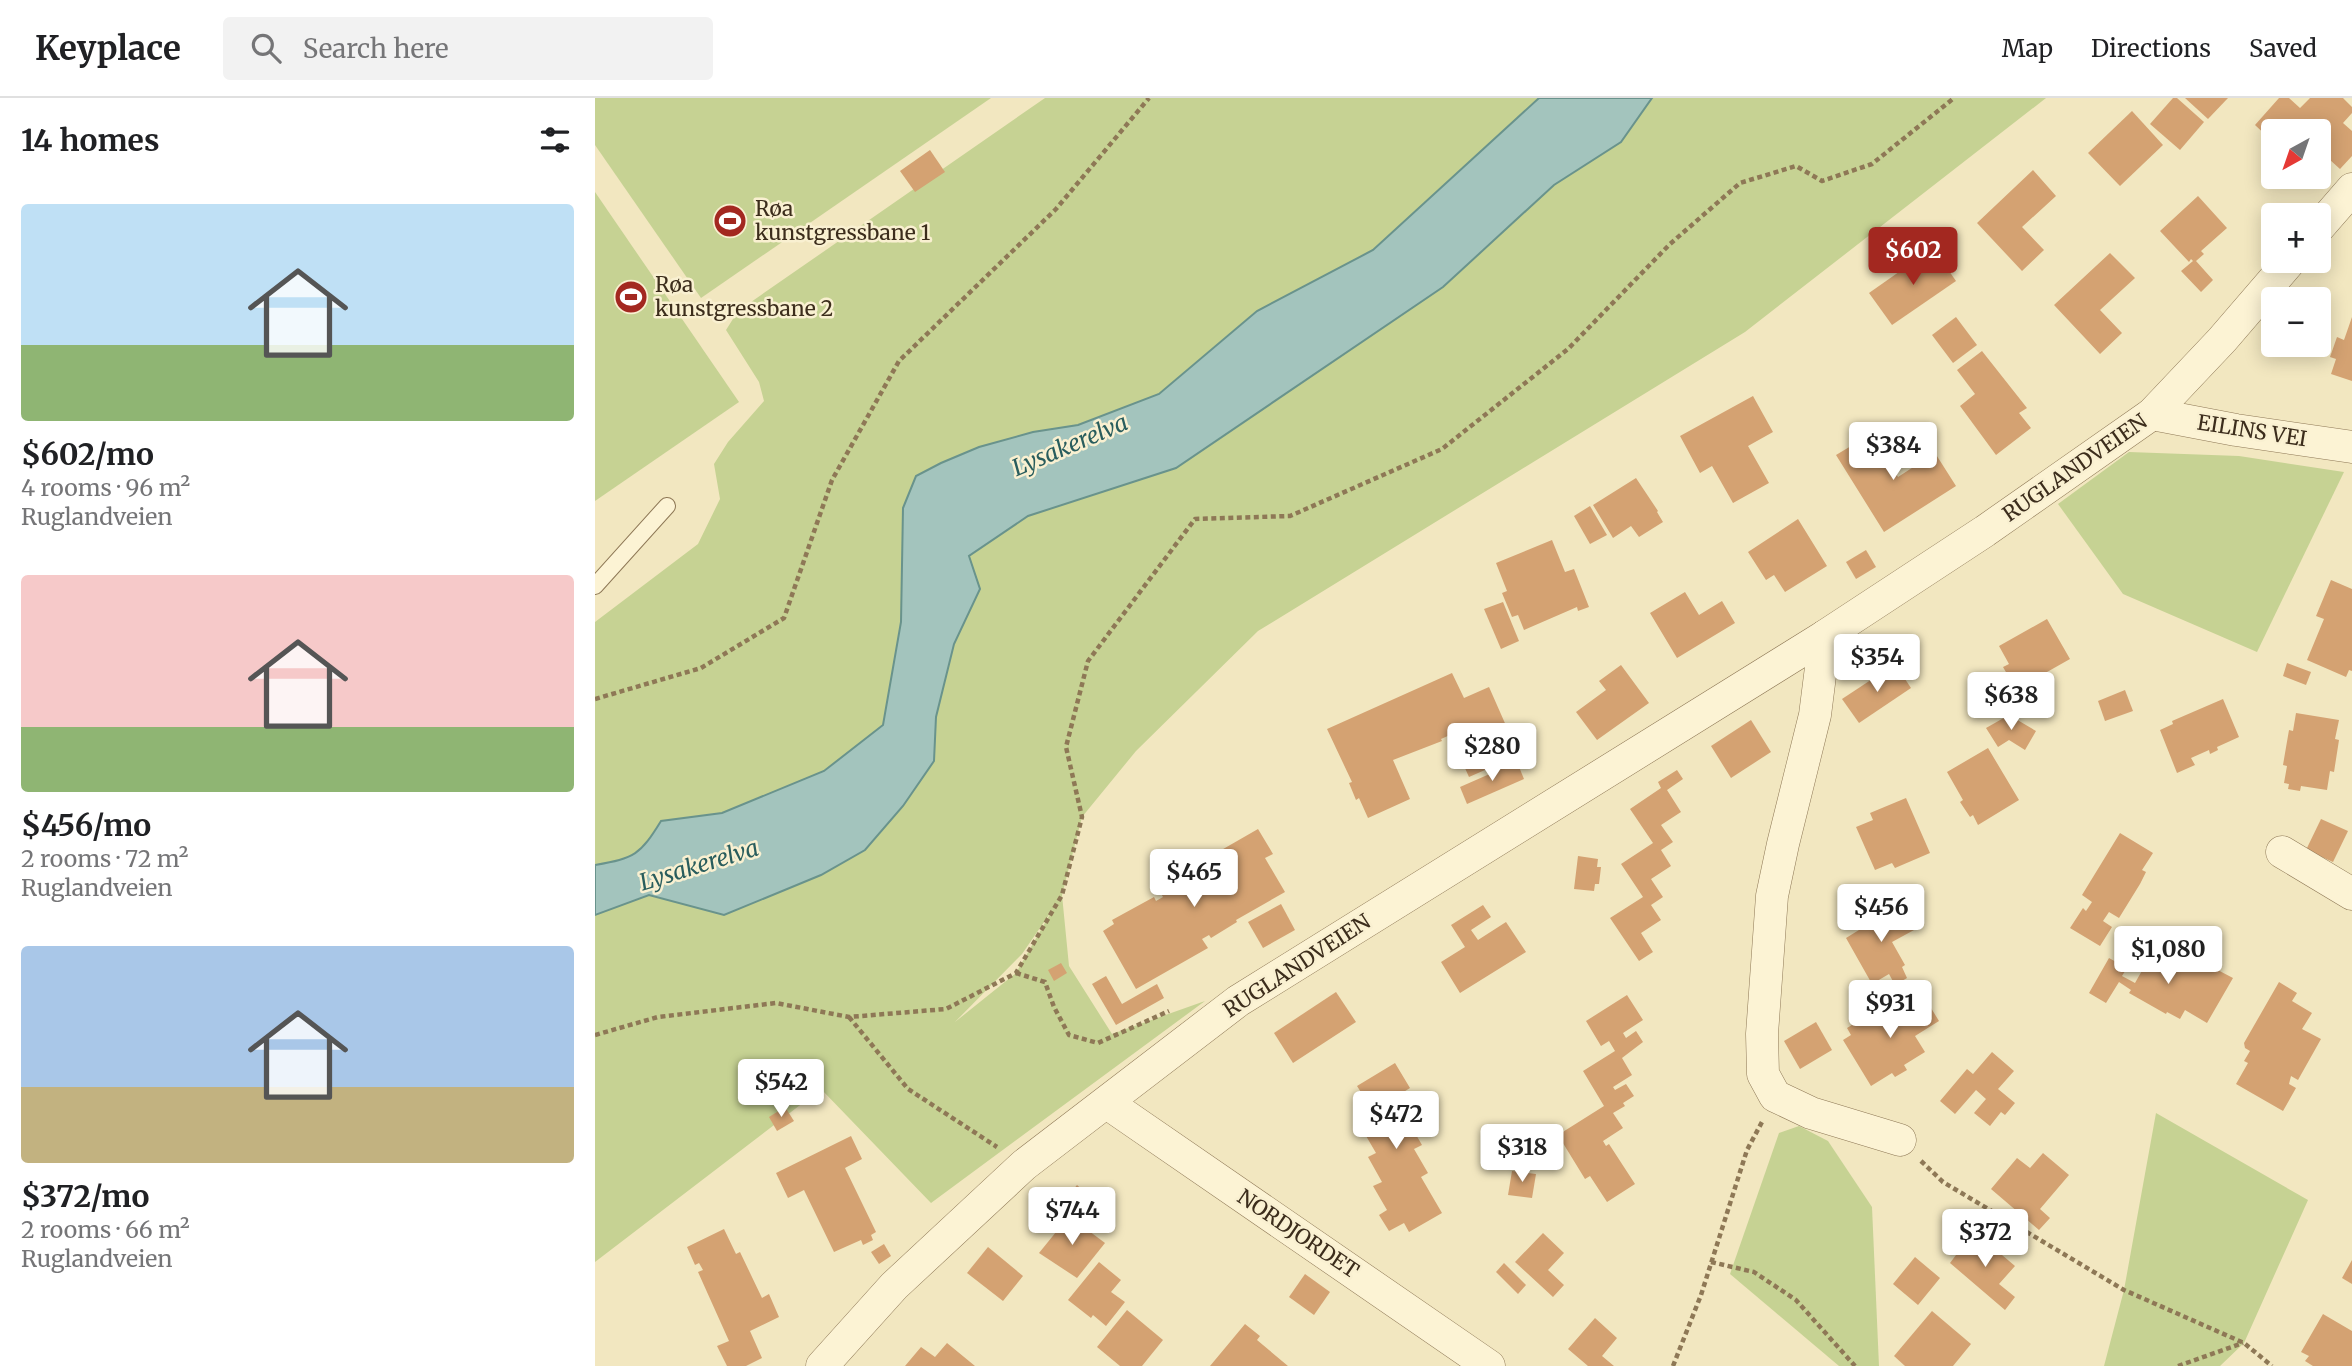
<!DOCTYPE html>
<meta charset="utf-8">
<style>
body{margin:0;font-family:Merriweather,serif;background:#f2f2f2;color:#202124;height:100vh;display:flex;flex-direction:column;font-size:26px;white-space:nowrap}
*{box-sizing:border-box;margin:0}
p{font-size:23px;color:#757577}
.icon{flex:none;width:38px;height:38px;fill:none;stroke:currentColor;stroke-width:2;stroke-linecap:round;stroke-linejoin:round}
.map{position:relative;flex:1;overflow:hidden}
.sheet{display:flex;flex-direction:column;background:#fff;width:595px}
.sheet>*{flex:none}
.needle{width:46px;rotate:220deg}
.controls{position:absolute;left:1666px;top:21px;display:grid;gap:14px}
.controls a{display:grid;place-items:center;width:70px;height:70px;border-radius:7px;background:#fff;box-shadow:0 4px 18px #0003;font-size:35px}
.price{position:absolute;translate:-50% -60px;padding:0 16px;border-radius:7px;background:#fff;color:#222;font-size:23px;line-height:46px;filter:drop-shadow(0 2px 4px #0008)}
.price::after{content:'';position:absolute;left:50%;top:42px;width:21px;height:16px;margin-left:-10px;background:inherit;clip-path:polygon(0 0,100% 0,50% 100%)}
.price.active{background:#a32820;color:#fff}
ul{padding:0;list-style:none}
li{display:grid;align-content:center;gap:14px;height:371px;padding:0 21px}
li span{display:grid;place-items:center;height:217px;border-radius:7px;color:#555}
li>.icon{margin-inline-start:auto}
span .icon{width:126px;height:126px;fill:#fffc;stroke-width:1}
li b{font-size:30px}
h2{display:flex;justify-content:space-between;align-items:center;height:84px;padding:0 21px;font-size:30px}
header{display:flex;align-items:center;gap:42px;box-sizing:border-box;height:98px;padding:0 35px;background:#fff;border-bottom:2px solid #e0e0e0}
header strong{font-size:33px}
nav{display:flex;gap:38px;margin-inline-start:auto;font-size:24px}
.search{width:490px;height:63px;background:#f2f2f2;display:flex;align-items:center;gap:18px;box-sizing:border-box;padding:0 24px;border-radius:7px;color:#757577;font-size:26px}
main{display:flex;flex:1;min-height:0}
.map>svg:first-child{display:block}
</style>
<header>
<strong>Keyplace</strong>
<div class="search"><svg class="icon" aria-label="search" viewBox="0 0 24 24"><circle cx="10" cy="10" r="6"/><path d="M15 15l6 6"/></svg>Search here</div>
<nav><a>Map</a><a>Directions</a><a>Saved</a></nav>
</header>
<main>
<section class="sheet">
<h2>14 homes<svg class="icon" aria-label="filters" viewBox="0 0 24 24"><path d="M4 7h16M4 17h16"/><circle cx="9" cy="7" r="2"/><circle cx="15" cy="17" r="2"/></svg></h2>
<ul>
<li><span style="background:linear-gradient(#bfe0f5 65%,#8fb573 0)"><svg class="icon" aria-label="home" viewBox="0 0 24 24"><path d="M3 11l9-7 9 7M6 9v11h12V9"/></svg></span><div><b>$602/mo</b><p>4 rooms · 96 m²</p><p>Ruglandveien</p></div></li>
<li><span style="background:linear-gradient(#f6c9c9 70%,#8fb573 0)"><svg class="icon" aria-label="home" viewBox="0 0 24 24"><path d="M3 11l9-7 9 7M6 9v11h12V9"/></svg></span><div><b>$456/mo</b><p>2 rooms · 72 m²</p><p>Ruglandveien</p></div></li>
<li><span style="background:linear-gradient(#a9c7e8 65%,#c2b280 0)"><svg class="icon" aria-label="home" viewBox="0 0 24 24"><path d="M3 11l9-7 9 7M6 9v11h12V9"/></svg></span><div><b>$372/mo</b><p>2 rooms · 66 m²</p><p>Ruglandveien</p></div></li>
</ul>
</section>
<div class="map">
<svg width="1757" height="1268" viewBox="0 0 1757 1268">
<rect width="100%" height="100%" fill="#f2e7c0"/>
<!-- green -->
<g fill="#c6d293" fill-rule="evenodd">
<polygon points="0,0 396,0 106,200 0,47"/>
<path d="M450,0H1451L1150,234L663,533L541,653L487,719L467,797L474,868L517,936L610,903L336,1105L226,991L0,1164V524L103,446L125,401L119,366L133,344L169,303L164,284L131,232L143,213ZM458,811L421,875L360,924L427,856Z"/>
<polygon points="0,94 144,304 0,403"/>
<polygon points="1534,354 1644,358 1749,374 1662,554 1528,496 1463,406"/>
<polygon points="1561,1015 1713,1102 1649,1245 1625,1268 1509,1268 1529,1192"/>
<polygon points="1204,1028 1233,1043 1277,1109 1284,1268 1244,1268 1135,1176 1184,1035"/>
</g>
<!-- water -->
<path fill="#a3c4bd" stroke="#69938c" stroke-width="2" d="M944,0H1057L1026,44L959,87L848,189L581,370L433,418L374,458L385,491L359,546L341,619L339,663L308,708L270,752L226,777L129,817L54,797L0,817V767C40,760 45,757 66,723L127,715L229,673L288,627L306,524L308,410L321,378L346,365L384,349L438,334L483,327L564,296L662,213L778,152Z"/>
<!-- building -->
<g fill="#d4a272">
<polygon points="1578,0 1582,0 1609,24 1585,52 1555,26"/>
<polygon points="1590,0 1633,0 1613,21"/>
<polygon points="1684,0 1694,0 1705,10 1715,0 1748,0 1757,9 1757,15 1748,25 1757,33 1757,58 1745,71 1724,52 1724,33 1678,33 1678,44 1660,27"/>
<polygon points="1537,13 1568,47 1525,88 1493,55"/>
<polygon points="335,52 350,74 320,94 305,73"/>
<polygon points="1438,72 1461,98 1427,129 1449,152 1427,173 1382,125"/>
<polygon points="1603,98 1632,130 1606,153 1609,156 1601,163 1618,182 1606,194 1586,173 1598,163 1596,161 1594,164 1565,133"/>
<polygon points="1338,150 1361,183 1297,227 1274,195"/>
<polygon points="1515,155 1540,180 1505,212 1527,235 1505,256 1459,207"/>
<polygon points="1361,219 1382,247 1358,265 1337,237"/>
<polygon points="1757,219 1757,283 1736,276 1741,261 1735,259 1742,239 1749,242"/>
<polygon points="1387,253 1432,310 1424,315 1436,330 1401,357 1365,308 1380,296 1362,272"/>
<polygon points="1158,298 1178,334 1153,348 1174,385 1138,405 1117,368 1105,375 1085,338"/>
<polygon points="1276,336 1303,379 1340,355 1361,388 1289,434 1241,357"/>
<polygon points="1041,380 1063,413 1062,414 1068,424 1044,439 1036,428 1018,440 998,407"/>
<polygon points="995,408 1012,437 995,446 979,418"/>
<polygon points="1203,421 1232,468 1190,494 1179,477 1171,482 1153,454"/>
<polygon points="957,442 970,474 979,471 994,509 983,513 982,509 929,532 923,517 917,519 907,495 912,493 901,465"/>
<polygon points="1271,452 1281,469 1261,481 1251,464"/>
<polygon points="1736,482 1757,491 1757,573 1754,572 1751,579 1712,562 1729,521 1721,518"/>
<polygon points="1090,494 1104,517 1127,503 1140,525 1082,560 1055,515"/>
<polygon points="908,504 924,543 906,551 889,511"/>
<polygon points="1452,521 1475,561 1427,588 1421,578 1415,581 1408,569 1414,566 1404,548"/>
<polygon points="1692,565 1716,574 1711,587 1688,578"/>
<polygon points="1300,566 1316,590 1264,625 1247,601"/>
<polygon points="1026,567 1054,605 1002,642 981,614 1011,592 1004,583"/>
<polygon points="857,575 869,600 894,589 924,657 874,679 855,637 846,641 847,643 798,662 815,701 773,720 764,700 761,702 754,685 757,684 732,631"/>
<polygon points="1530,592 1538,613 1510,623 1503,603"/>
<polygon points="1628,601 1644,639 1622,649 1623,652 1615,656 1614,652 1596,660 1600,667 1582,675 1565,632 1578,626 1577,623"/>
<polygon points="1701,615 1744,622 1740,641 1744,642 1739,674 1735,673 1732,692 1706,688 1705,693 1693,691 1694,686 1689,685 1692,668 1688,667 1694,632 1698,633"/>
<polygon points="1414,617 1441,633 1430,652 1414,642 1403,649 1391,630"/>
<polygon points="1156,622 1176,654 1136,680 1116,648"/>
<polygon points="1393,650 1424,702 1383,727 1378,717 1375,719 1365,704 1368,702 1352,674"/>
<polygon points="922,664 929,681 872,706 865,689"/>
<polygon points="1082,672 1088,681 1072,692 1086,714 1066,727 1078,744 1066,752 1076,768 1056,781 1068,799 1056,807 1066,822 1046,835 1058,854 1044,863 1015,820 1048,799 1026,766 1058,745 1035,711 1066,690 1063,684"/>
<polygon points="1311,700 1335,755 1300,770 1297,765 1280,772 1261,729 1278,722 1275,715"/>
<polygon points="1726,721 1753,733 1738,764 1711,752"/>
<polygon points="663,731 678,756 670,760 690,794 641,822 642,824 616,840 614,837 607,841 613,850 541,891 508,833 519,826 517,822 559,799 561,803 568,799 562,788 574,782 572,779 613,755 616,758"/>
<polygon points="1525,735 1558,755 1547,772 1551,774 1545,786 1524,820 1514,814 1508,823 1517,829 1505,848 1475,830 1488,810 1491,813 1497,804 1487,797"/>
<polygon points="983,758 1003,761 1002,769 1006,769 1004,786 1000,786 999,793 979,791"/>
<polygon points="1304,805 1319,832 1297,844 1310,867 1307,869 1312,880 1300,887 1294,876 1277,886 1251,840 1264,832 1260,825 1274,817 1276,821"/>
<polygon points="686,806 700,832 668,850 653,824"/>
<polygon points="888,807 896,819 876,832 883,842 911,824 931,854 865,895 846,864 870,849 856,827"/>
<polygon points="1572,851 1612,874 1615,868 1638,880 1612,925 1590,912 1585,921 1572,914 1571,916 1534,895 1536,892 1524,884 1511,905 1494,895 1514,860 1532,870 1527,878 1540,885 1557,855 1567,860"/>
<polygon points="466,865 472,875 459,883 453,872"/>
<polygon points="511,878 527,906 562,886 569,900 521,927 497,886"/>
<polygon points="1684,884 1702,895 1697,903 1717,915 1707,931 1726,941 1703,982 1696,978 1694,986 1701,990 1688,1013 1641,986 1653,965 1649,963 1655,953 1650,950 1649,945"/>
<polygon points="741,894 761,924 698,965 679,935"/>
<polygon points="1032,897 1048,922 1028,935 1031,940 1041,933 1048,944 1027,960 1037,977 1018,989 1020,992 1031,986 1039,998 1028,1005 1030,1008 1018,1015 1028,1030 1008,1043 1011,1048 1014,1046 1040,1086 1012,1104 995,1078 990,1081 963,1037 1009,1008 988,973 1020,953 1014,943 1006,948 991,923"/>
<polygon points="1328,897 1344,923 1320,938 1330,954 1309,967 1312,972 1300,979 1297,975 1276,988 1248,942 1256,937 1252,930 1270,919 1273,924 1300,907 1303,913"/>
<polygon points="1221,924 1237,952 1205,971 1189,943"/>
<polygon points="1397,954 1419,973 1403,991 1420,1005 1410,1017 1406,1014 1395,1028 1379,1015 1391,1001 1381,992 1360,1016 1345,1003 1372,971 1378,976"/>
<polygon points="800,965 815,990 807,995 821,1018 813,1023 827,1047 819,1051 833,1075 826,1079 847,1115 814,1134 809,1125 794,1133 784,1117 792,1112 778,1088 787,1084 773,1059 781,1055 767,1031 774,1027 760,1004 769,999 762,988"/>
<polygon points="190,1009 199,1023 182,1033 174,1019"/>
<polygon points="256,1038 267,1061 250,1070 281,1134 276,1137 278,1142 268,1147 266,1142 239,1154 209,1092 193,1100 181,1075"/>
<polygon points="1448,1055 1474,1077 1445,1111 1455,1120 1444,1132 1396,1091 1422,1060 1435,1070"/>
<polygon points="917,1073 941,1076 937,1100 913,1097"/>
<polygon points="482,1087 493,1097 477,1116 466,1107"/>
<polygon points="474,1118 510,1145 482,1180 444,1155"/>
<polygon points="129,1131 141,1156 145,1154 167,1200 174,1196 184,1219 155,1233 167,1260 151,1268 132,1268 122,1248 134,1243 103,1174 108,1172 104,1165 100,1167 92,1149"/>
<polygon points="948,1135 969,1155 953,1172 969,1187 958,1199 920,1164"/>
<polygon points="1381,1135 1420,1168 1404,1186 1420,1199 1410,1212 1355,1165 1376,1137 1378,1138"/>
<polygon points="289,1146 296,1158 284,1166 276,1154"/>
<polygon points="393,1149 428,1178 408,1203 372,1175"/>
<polygon points="1320,1159 1345,1180 1323,1207 1298,1186"/>
<polygon points="1757,1162 1757,1186 1747,1180"/>
<polygon points="504,1164 526,1182 516,1194 530,1204 511,1228 498,1217 496,1220 473,1202"/>
<polygon points="909,1165 931,1187 923,1196 901,1174"/>
<polygon points="710,1176 735,1194 719,1217 694,1199"/>
<polygon points="532,1212 568,1242 547,1268 525,1268 502,1249"/>
<polygon points="1337,1213 1376,1246 1358,1268 1310,1268 1299,1258"/>
<polygon points="1728,1216 1757,1233 1757,1268 1718,1268 1710,1263 1714,1258 1706,1254"/>
<polygon points="1000,1220 1022,1240 1007,1258 1019,1268 993,1268 973,1251"/>
<polygon points="650,1226 665,1238 662,1242 693,1268 615,1268"/>
<polygon points="352,1245 380,1268 310,1268 326,1249 340,1259"/>
</g>
<g fill="none" stroke-linecap="round" stroke-linejoin="round">
<defs>
<polyline id="service" points="0,488 72,408"/>
<g id="minor">
<polyline points="1724,129 1757,91"/>
<polyline points="1557,316 1641,332 1757,349"/>
<polyline points="1230,538 1220,617 1188,746 1177,798 1167,936 1168,976 1180,998 1216,1015 1305,1042"/>
<polyline points="1687,754 1757,796"/>
<polyline points="512,1005 894,1268"/>
<polyline points="227,1268 299,1188 429,1067 643,903 1230,538 1390,433 1557,316 1627,242 1695,163"/>
</g>
</defs>
<!-- service casing -->
<use href="#service" stroke="#8e7856" stroke-width="18"/>
<!-- minor casing -->
<use href="#minor" stroke="#8e7856" stroke-width="33"/>
<!-- path -->
<g stroke="#8e7856" stroke-width="4.5" stroke-dasharray="5 3.5" stroke-linecap="butt">
<polyline points="0,601 106,570 189,520 237,382 304,263 461,111 554,0"/>
<polyline points="421,875 450,884 459,909 474,937 503,945 574,913"/>
<polyline points="254,919 313,991 402,1049"/>
<polyline points="0,937 63,919 181,905 254,919 351,911 421,875 467,797 487,719 471,649 493,563 600,421 695,418 847,351 973,251 1075,146 1145,85 1201,68 1227,83 1277,66 1359,0"/>
<polyline points="1326,1063 1348,1084 1529,1192 1649,1245 1677,1268"/>
<polyline points="1116,1164 1159,1174 1201,1202 1260,1268"/>
<polyline points="1078,1268 1106,1197 1152,1052 1167,1024"/>
<polyline points="1583,1268 1648,1245"/>
</g>
<!-- service -->
<use href="#service" stroke="#fcf3d4" stroke-width="16"/>
<!-- minor -->
<use href="#minor" stroke="#fcf3d4" stroke-width="32"/>
</g>
<!-- icons -->
<defs>
<symbol id="stadium-disc" viewBox="-11 -11 22 22"><circle r="9.5" fill="#a32820" stroke="#f9f0d1"/><path d="M0-5a6.5 5 0 1 0 0 10a6.5 5 0 1 0 0-10ZM-3.5-1.8h7v3.6h-7Z" fill="#fff"/></symbol>
</defs>
<g fill-rule="evenodd">
<use href="#stadium-disc" x="116" y="104" width="38" height="38"/>
<use href="#stadium-disc" x="17" y="180" width="38" height="38"/>
</g>
<g text-anchor="middle" stroke-width="5" stroke-linejoin="round" paint-order="stroke">
<!-- poi labels -->
<g font-size="21" fill="#3c2d1c" stroke="#f9f0d1" text-anchor="start">
<text x="160" y="118">Røa<tspan x="160" dy="24">kunstgressbane 1</tspan></text>
<text x="60" y="194">Røa<tspan x="60" dy="24">kunstgressbane 2</tspan></text>
</g>
<!-- street labels -->
<g font-size="21" fill="#3c2d1c" stroke="#f9f0d1">
<text transform="translate(1657 333) rotate(9)" y="7">EILINS VEI</text>
<text transform="translate(1480 370) rotate(-35)" y="7">RUGLANDVEIEN</text>
<text transform="translate(702 868) rotate(-33)" y="7">RUGLANDVEIEN</text>
<text transform="translate(703 1136) rotate(34)" y="7">NORDJORDET</text>
</g>
<!-- water labels -->
<g font-size="23" font-style="italic" fill="#295d5d" stroke="#f9f0d1">
<text transform="translate(475 347) rotate(-23)" y="8">Lysakerelva</text>
<text transform="translate(104 767) rotate(-17)" y="8">Lysakerelva</text>
</g>
</g>
</svg>
<div class="controls">
<a><svg class="needle" viewBox="-14 -14 28 28"><path d="M0-13l5 13h-10z" fill="#e53935"/><path d="M0 13l5-13h-10z" fill="#757577"/></svg></a>
<a>+</a>
<a>−</a>
</div>
<b class="price active" style="left:1318px;top:189px">$602</b>
<b class="price" style="left:1298px;top:384px">$384</b>
<b class="price" style="left:1282px;top:596px">$354</b>
<b class="price" style="left:1416px;top:634px">$638</b>
<b class="price" style="left:897px;top:685px">$280</b>
<b class="price" style="left:599px;top:811px">$465</b>
<b class="price" style="left:1286px;top:846px">$456</b>
<b class="price" style="left:1573px;top:888px">$1,080</b>
<b class="price" style="left:1295px;top:942px">$931</b>
<b class="price" style="left:186px;top:1021px">$542</b>
<b class="price" style="left:801px;top:1053px">$472</b>
<b class="price" style="left:927px;top:1086px">$318</b>
<b class="price" style="left:477px;top:1149px">$744</b>
<b class="price" style="left:1390px;top:1171px">$372</b>
</div>
</main>
